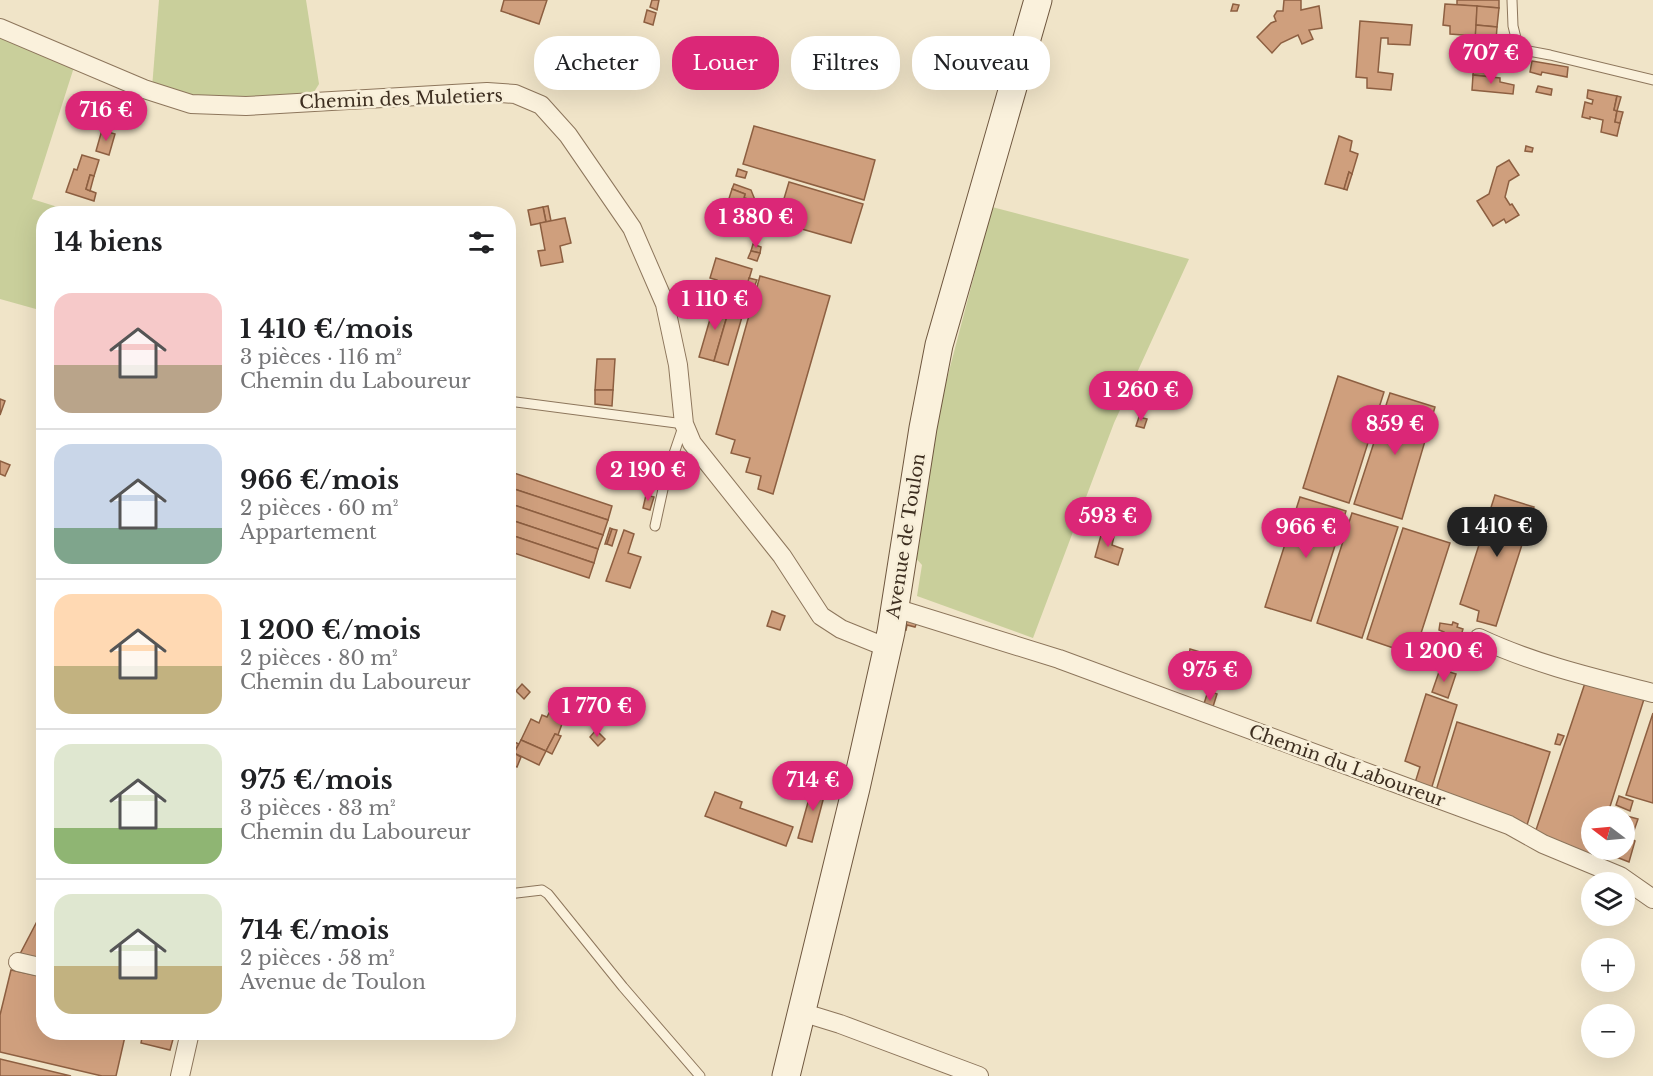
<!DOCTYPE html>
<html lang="fr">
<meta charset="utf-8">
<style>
body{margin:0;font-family:"Libre Baskerville",serif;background:#f2f2f2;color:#202124;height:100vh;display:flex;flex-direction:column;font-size:22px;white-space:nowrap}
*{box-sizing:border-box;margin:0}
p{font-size:20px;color:#757577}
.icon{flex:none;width:33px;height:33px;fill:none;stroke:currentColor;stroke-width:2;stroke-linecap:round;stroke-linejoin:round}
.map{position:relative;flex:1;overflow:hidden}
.panel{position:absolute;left:36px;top:206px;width:480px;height:834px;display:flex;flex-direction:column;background:#fff;border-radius:24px;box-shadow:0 6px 24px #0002}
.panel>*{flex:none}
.banner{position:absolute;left:534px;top:36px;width:570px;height:54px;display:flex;gap:12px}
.needle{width:39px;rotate:286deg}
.controls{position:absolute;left:1581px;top:806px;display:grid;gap:12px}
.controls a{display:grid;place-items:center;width:54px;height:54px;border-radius:50%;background:#fff;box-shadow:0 6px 24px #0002;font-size:30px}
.price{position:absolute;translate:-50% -51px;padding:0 14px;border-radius:21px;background:#db2777;color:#fff;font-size:20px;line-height:39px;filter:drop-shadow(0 2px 3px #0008)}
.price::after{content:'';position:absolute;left:50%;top:36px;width:18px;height:14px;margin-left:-9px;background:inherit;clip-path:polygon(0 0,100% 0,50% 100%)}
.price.selected{background:#222;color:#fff}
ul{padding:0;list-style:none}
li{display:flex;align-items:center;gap:18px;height:150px;padding:0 18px}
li+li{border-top:2px solid #e0e0e0}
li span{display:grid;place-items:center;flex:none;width:168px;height:120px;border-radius:18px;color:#555}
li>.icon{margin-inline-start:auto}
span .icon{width:72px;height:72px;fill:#fffc;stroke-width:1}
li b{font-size:26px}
h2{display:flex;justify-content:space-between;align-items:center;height:72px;padding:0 18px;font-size:26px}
.chip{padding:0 21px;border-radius:24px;background:#fff;box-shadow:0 6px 24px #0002;font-size:21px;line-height:54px}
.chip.selected{background:#db2777;color:#fff}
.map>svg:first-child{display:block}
</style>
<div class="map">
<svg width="1653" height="1076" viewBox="0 0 1653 1076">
<rect width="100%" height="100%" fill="#f0e4c8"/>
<!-- green -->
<g fill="#c9cf9b">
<polygon points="159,0 306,0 319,84 314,92 306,97 225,98 186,96 152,88"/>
<polygon points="0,33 75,64 32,199 77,213 44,213 43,311 0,299"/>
<polygon points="992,207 1189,259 1114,423 1033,638 917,596 922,565 913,555 943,394"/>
</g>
<!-- building -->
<g fill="#cf9f7d" stroke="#8d5f41" stroke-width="1.5">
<polygon points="504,0 547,0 539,24 501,11"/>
<polygon points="652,0 659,0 657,10 650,7"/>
<polygon points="1284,0 1301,0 1301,10 1319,6 1322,28 1309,30 1313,39 1302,44 1298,35 1281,43 1272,53 1257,37 1271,23 1276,21 1274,16 1277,11 1283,11"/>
<polygon points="1457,0 1499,0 1499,8 1457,5"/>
<polygon points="1233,4 1239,5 1237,11 1231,11"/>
<polygon points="1445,4 1477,6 1476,36 1450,34 1450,26 1443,25"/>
<polygon points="1477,6 1499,8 1497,27 1476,25"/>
<polygon points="647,10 656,13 653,25 644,22"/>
<polygon points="1360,21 1412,25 1410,45 1388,44 1388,38 1381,38 1378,72 1393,74 1391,90 1367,88 1367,78 1356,77"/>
<polygon points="1476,25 1497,27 1496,41 1475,40"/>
<polygon points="1475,40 1496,41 1495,49 1475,48"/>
<polygon points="1475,48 1495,49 1493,77 1473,75"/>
<polygon points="1532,61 1568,67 1567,77 1542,72 1541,75 1530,72"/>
<polygon points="1473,75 1500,78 1500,82 1514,85 1513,94 1472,90"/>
<polygon points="1538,86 1552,89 1551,95 1536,92"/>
<polygon points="1588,90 1617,96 1614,110 1617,111 1615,122 1620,123 1617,136 1601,132 1603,120 1590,117 1590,119 1582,117 1585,102 1592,104 1593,100 1587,98"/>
<polygon points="1617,96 1621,97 1617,111 1614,110"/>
<polygon points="1617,111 1623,112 1620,123 1615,122"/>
<polygon points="754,126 875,160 864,200 743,164"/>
<polygon points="102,130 115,134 109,155 96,151"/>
<polygon points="1339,136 1352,141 1350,151 1358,154 1352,174 1349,172 1344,189 1325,184"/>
<polygon points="1526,146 1533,148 1532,152 1525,151"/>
<polygon points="82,155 99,160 94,176 90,175 86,189 96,193 94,201 66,192 74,169 77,170"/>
<polygon points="1509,160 1519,175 1509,181 1505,197 1510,205 1512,204 1519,215 1506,223 1504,219 1493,226 1477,201 1489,194 1497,167"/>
<polygon points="738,169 747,172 745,178 736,176"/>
<polygon points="1349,172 1352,174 1347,190 1344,189"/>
<polygon points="90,175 94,176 90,191 86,189"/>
<polygon points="789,182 863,204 851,243 777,222"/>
<polygon points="734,184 751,190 755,200 745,235 741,234 743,225 741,225 748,199 744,198 745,194 732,189"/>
<polygon points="732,189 745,194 744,198 748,199 741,225 743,225 741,234 720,227"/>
<polygon points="548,206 551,221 546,222 543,207"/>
<polygon points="543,207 546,222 531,225 528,210"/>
<polygon points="565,218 571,243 560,246 563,262 541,266 538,251 545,250 540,223"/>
<polygon points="753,244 761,247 760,253 751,251"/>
<polygon points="751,251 760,253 757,261 748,258"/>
<polygon points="716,258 752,269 744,296 715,288 717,280 710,278"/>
<polygon points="760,276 830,296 773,494 758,489 761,476 746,472 750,458 731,453 735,440 716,434"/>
<polygon points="749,278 757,280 750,297 744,296"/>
<polygon points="715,302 730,306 714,361 699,357"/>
<polygon points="730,306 744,310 728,365 714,361"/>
<polygon points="597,359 615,359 613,390 595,390"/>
<polygon points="1338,376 1384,392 1349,503 1303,488"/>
<polygon points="42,389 44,390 44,401 37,399"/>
<polygon points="595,390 613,390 612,406 595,404"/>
<polygon points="1390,393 1435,407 1402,519 1354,504"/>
<polygon points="1152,395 1159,396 1157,403 1150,401"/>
<polygon points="0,399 5,401 0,415"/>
<polygon points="1139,417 1147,419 1144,428 1136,426"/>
<polygon points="0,461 10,465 5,476 0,474"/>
<polygon points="508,471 612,506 608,520 508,487"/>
<polygon points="508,487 608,520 603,535 508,503"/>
<polygon points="646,495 654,497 650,510 643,508"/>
<polygon points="1495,495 1534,507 1496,626 1477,621 1479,611 1460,604"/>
<polygon points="1300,497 1346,511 1311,621 1265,607"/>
<polygon points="508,503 603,535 598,549 508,519"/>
<polygon points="1352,513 1398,527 1362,638 1317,623"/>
<polygon points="508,519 598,549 594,563 508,534"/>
<polygon points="610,528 612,529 607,544 605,544"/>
<polygon points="1103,528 1115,532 1112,545 1123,549 1118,565 1095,557"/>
<polygon points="1403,528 1450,543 1414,655 1367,639"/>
<polygon points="612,529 617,530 612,546 607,544"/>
<polygon points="624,530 634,534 628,553 641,557 630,588 606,581"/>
<polygon points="508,534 594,563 589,578 508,551"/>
<polygon points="772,611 785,616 780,630 767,626"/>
<polygon points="903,618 917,622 915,627 907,625 906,630 901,629"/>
<polygon points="1453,622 1458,624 1457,627 1463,629 1460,639 1466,640 1460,658 1455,655 1454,658 1437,653 1444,632 1439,630 1440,623 1452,625"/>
<polygon points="1190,649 1230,661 1224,682 1188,673 1193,657 1189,655"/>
<polygon points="1440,669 1456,674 1448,698 1432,692"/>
<polygon points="1586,680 1645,696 1607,816 1592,816 1592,849 1596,849 1593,858 1534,836"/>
<polygon points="522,684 530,692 524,699 516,691"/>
<polygon points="1208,691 1217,694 1211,713 1202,710"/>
<polygon points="1426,694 1457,705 1430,793 1414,786 1420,767 1405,761"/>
<polygon points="549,713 563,721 558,735 555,734 546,751 521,740 531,719 539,723 542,715 547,717"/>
<polygon points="1653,713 1653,803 1626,795"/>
<polygon points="1457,722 1550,752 1527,825 1435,794"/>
<polygon points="596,730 605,739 598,746 590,737"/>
<polygon points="555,734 561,736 552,754 546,751"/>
<polygon points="1558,734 1564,736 1560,745 1555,744"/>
<polygon points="510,740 519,744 514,753 521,757 517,767 508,763"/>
<polygon points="521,740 546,751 539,765 514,753"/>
<polygon points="814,781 827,785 812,842 798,838"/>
<polygon points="715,792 742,802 740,808 793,827 786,846 705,816"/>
<polygon points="1619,796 1633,801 1630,811 1616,805"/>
<polygon points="1612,812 1638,819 1631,839 1635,841 1629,862 1611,855 1613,849 1624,849 1624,816 1610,816"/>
<polygon points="44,908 44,957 39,964 20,954"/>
<polygon points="11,970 44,977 44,1032 126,1032 116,1076 102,1076 0,1052 0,1015"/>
<polygon points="143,1032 175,1032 170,1050 141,1043"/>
<polygon points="213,1032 234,1032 233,1037"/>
<polygon points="0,1059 71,1076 0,1076"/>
</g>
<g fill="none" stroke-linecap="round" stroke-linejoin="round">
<defs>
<g id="lane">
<polyline points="1512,0 1513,26 1518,46 1523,50 1550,55 1653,80"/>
<polyline points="508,401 684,424 665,480 655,526"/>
<polyline points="508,894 542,890 548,894 623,987 700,1076"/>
</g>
<g id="street">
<polyline points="0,28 144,89 191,104 246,106 487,92 515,94 541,105 568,135 632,228 665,304 678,365 684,424 692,443 782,556 821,616 841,629 888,648"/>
<polyline points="895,608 1059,659 1509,825 1543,844 1620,876 1653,899"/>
<path d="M1479,638C1534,664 1594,678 1653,693"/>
<polyline points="18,962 44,968"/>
<polyline points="801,1012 840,1024 979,1076"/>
<polyline points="180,1076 190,1032"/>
</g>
<polyline id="secondary" points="786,1076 856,788 891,632 923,428 939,345 1038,0"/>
</defs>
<!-- lane casing -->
<use href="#lane" stroke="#8d765c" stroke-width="11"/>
<!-- street casing -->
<use href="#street" stroke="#8d765c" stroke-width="20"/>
<!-- secondary casing -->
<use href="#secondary" stroke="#6f573f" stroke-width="29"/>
<!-- lane -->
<use href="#lane" stroke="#faf1dc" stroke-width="9"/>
<!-- street -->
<use href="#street" stroke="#faf1dc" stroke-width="18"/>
<!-- secondary -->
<use href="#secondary" stroke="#faf1dc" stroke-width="27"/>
</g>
<g text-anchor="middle" stroke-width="5" stroke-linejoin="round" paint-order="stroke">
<!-- street labels -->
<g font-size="18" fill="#3d2e20" stroke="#f7eed8">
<text transform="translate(401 99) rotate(-2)" y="6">Chemin des Muletiers</text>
<text transform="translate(906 536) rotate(-81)" y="6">Avenue de Toulon</text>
<text transform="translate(1347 766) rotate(20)" y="6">Chemin du Laboureur</text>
</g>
</g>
</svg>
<div class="controls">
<a><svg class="needle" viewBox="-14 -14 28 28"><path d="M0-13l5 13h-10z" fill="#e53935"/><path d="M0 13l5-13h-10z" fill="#757577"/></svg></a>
<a><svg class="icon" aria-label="layers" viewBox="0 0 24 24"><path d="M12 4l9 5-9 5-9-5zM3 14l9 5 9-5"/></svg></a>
<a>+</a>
<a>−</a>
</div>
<b class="price" style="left:1491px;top:85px">707 €</b>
<b class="price" style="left:106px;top:142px">716 €</b>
<b class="price" style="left:756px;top:249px">1 380 €</b>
<b class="price" style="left:715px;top:331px">1 110 €</b>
<b class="price" style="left:1141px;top:422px">1 260 €</b>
<b class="price" style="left:1395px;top:456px">859 €</b>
<b class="price" style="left:648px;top:502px">2 190 €</b>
<b class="price" style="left:1108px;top:548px">593 €</b>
<b class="price selected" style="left:1497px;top:558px">1 410 €</b>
<b class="price" style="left:1306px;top:559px">966 €</b>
<b class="price" style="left:1444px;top:683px">1 200 €</b>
<b class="price" style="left:1210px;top:702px">975 €</b>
<b class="price" style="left:597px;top:738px">1 770 €</b>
<b class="price" style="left:813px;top:812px">714 €</b>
<div class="banner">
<a class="chip">Acheter</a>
<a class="chip selected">Louer</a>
<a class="chip">Filtres</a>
<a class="chip">Nouveau</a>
</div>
<section class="panel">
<h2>14 biens<svg class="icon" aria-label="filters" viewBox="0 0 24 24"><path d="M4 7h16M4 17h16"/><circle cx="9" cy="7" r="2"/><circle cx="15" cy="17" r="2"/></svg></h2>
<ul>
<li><span style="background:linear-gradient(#f6c9c9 60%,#b9a48a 0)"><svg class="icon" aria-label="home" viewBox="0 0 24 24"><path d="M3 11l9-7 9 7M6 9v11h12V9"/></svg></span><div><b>1 410 €/mois</b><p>3 pièces · 116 m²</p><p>Chemin du Laboureur</p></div></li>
<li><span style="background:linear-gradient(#c9d6e8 70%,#7fa58c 0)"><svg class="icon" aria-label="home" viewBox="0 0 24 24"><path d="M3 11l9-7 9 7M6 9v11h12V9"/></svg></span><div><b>966 €/mois</b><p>2 pièces · 60 m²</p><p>Appartement</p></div></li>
<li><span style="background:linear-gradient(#ffd9b3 60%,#c2b280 0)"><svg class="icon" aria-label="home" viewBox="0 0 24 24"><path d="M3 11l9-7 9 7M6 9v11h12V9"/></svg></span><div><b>1 200 €/mois</b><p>2 pièces · 80 m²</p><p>Chemin du Laboureur</p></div></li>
<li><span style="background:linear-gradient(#dfe7d0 70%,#8fb573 0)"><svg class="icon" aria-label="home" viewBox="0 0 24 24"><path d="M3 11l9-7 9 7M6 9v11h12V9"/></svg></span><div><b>975 €/mois</b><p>3 pièces · 83 m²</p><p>Chemin du Laboureur</p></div></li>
<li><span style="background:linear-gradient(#dfe7d0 60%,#c2b280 0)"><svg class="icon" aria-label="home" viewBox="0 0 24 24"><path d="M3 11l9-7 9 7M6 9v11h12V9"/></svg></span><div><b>714 €/mois</b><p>2 pièces · 58 m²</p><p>Avenue de Toulon</p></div></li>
</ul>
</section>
</div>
